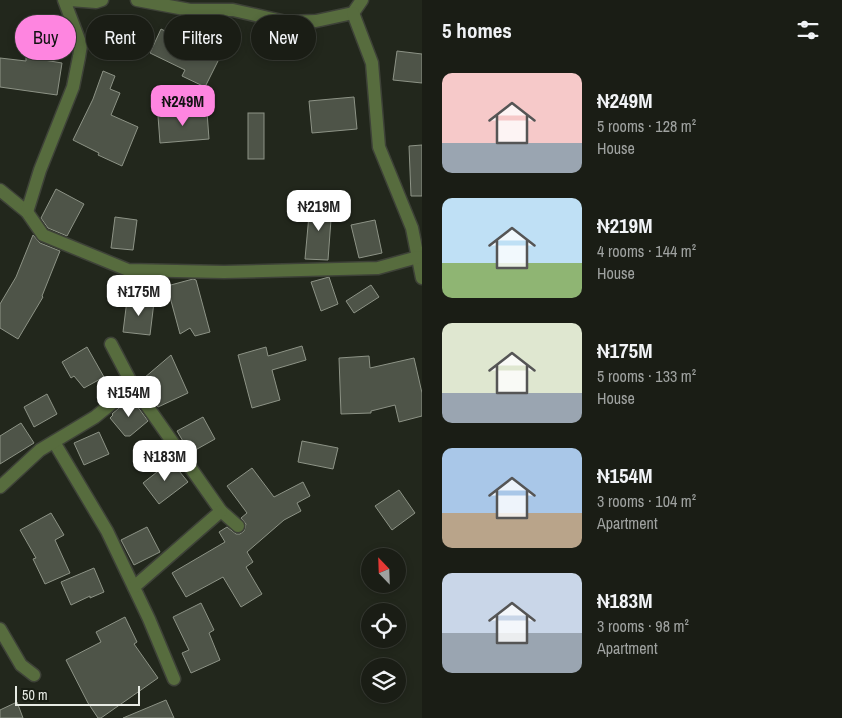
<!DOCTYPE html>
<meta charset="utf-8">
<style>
body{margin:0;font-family:"Archivo Narrow",sans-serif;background:#23261e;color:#f1f3f6;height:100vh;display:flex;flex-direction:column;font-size:19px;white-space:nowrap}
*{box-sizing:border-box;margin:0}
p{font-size:16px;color:#9fa2a0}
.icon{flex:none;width:28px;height:28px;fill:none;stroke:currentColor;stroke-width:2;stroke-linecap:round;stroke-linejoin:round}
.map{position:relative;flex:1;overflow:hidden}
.side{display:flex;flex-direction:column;background:#1a1d15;width:420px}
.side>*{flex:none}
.hud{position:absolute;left:15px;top:15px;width:331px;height:45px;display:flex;gap:10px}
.needle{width:32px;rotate:337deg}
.tools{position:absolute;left:361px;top:548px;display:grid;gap:10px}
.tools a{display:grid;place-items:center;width:45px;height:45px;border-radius:50%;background:#1a1d15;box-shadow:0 2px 8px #0003,0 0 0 1px #383b34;font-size:25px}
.scale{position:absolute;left:15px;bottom:12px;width:125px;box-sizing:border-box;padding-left:5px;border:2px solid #e7ebe4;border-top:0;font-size:14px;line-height:18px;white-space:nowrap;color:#e7ebe4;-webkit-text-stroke:4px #181d13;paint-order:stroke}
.price{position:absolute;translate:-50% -42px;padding:0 11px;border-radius:10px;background:#fff;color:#222;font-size:16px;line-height:32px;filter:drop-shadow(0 1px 2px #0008)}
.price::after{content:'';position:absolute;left:50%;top:30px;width:15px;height:11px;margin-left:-8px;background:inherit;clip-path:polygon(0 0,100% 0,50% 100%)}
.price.active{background:#fe85e0;color:#111}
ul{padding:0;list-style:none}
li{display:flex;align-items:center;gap:15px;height:125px;padding:0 20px}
li span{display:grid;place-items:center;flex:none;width:140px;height:100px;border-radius:10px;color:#555}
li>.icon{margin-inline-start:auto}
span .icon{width:60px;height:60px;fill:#fffc;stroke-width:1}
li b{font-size:21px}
h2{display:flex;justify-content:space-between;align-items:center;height:60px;padding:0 20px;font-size:21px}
.tag{padding:0 18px;border-radius:22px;background:#1a1d15;box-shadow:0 2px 8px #0003,0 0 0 1px #383b34;font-size:18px;line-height:45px}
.tag.active{background:#fe85e0;color:#111}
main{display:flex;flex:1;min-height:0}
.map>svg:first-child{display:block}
</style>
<main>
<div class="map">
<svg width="422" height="718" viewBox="0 0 422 718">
<rect width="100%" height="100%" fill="#22271c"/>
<!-- building -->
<g fill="#4e5448" stroke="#8d9386">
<polygon points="205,28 229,39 205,87 182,76 185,70 150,53 161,29 196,46"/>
<polygon points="397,51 422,54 422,83 393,80"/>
<polygon points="26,57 62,63 57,95 0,87 0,58 26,61"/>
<polygon points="103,71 115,76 110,89 120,93 111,115 138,127 122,166 98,155 99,153 73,140 93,99"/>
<polygon points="354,97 357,129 312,133 309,101"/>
<polygon points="207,112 209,139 160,143 158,116"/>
<rect x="248" y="113" width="16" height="46"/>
<polygon points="422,145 422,196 411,196 409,146"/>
<polygon points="56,189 84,204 67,236 48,228 41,218"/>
<polygon points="310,204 332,206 328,260 305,259"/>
<polygon points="115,217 137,220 133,250 111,248"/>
<polygon points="375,220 382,253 359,258 351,225"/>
<polygon points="33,235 40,243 60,251 42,296 43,297 18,339 0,328 0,304 16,277"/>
<polygon points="329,277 338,304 321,311 311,282"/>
<polygon points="193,279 196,280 210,332 195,336 190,328 180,334 167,286"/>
<polygon points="371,285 379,297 354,313 346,301"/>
<polygon points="127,300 154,302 150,335 123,332"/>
<polygon points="302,346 306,360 272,370 280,400 252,408 238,355 266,347 268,356"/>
<polygon points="87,347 104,377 84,388 74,376 71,378 62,362"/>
<polygon points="171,355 188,393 158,407 145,389 148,387 144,378"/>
<polygon points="369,356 370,368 414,358 422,393 422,416 399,422 395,405 371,411 371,413 341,414 339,358"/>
<polygon points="47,394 57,414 34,427 24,407"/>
<polygon points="132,399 148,421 130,436 125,436 110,418 113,415 112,414 126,402 127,404"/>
<polygon points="203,417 215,439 190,453 177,431"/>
<polygon points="21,423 34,443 0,464 0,436"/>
<polygon points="99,432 109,454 84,465 74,443"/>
<polygon points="302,441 338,448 333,469 298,462"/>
<polygon points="171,461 188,482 159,504 143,483"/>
<polygon points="252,468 274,497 303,482 310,496 297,503 301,511 284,520 247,552 253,562 246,567 262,594 241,607 223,577 186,597 172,573 225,542 219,532 227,527 236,534 240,534 244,531 246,524 241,518 247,513 227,486"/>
<polygon points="399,490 415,513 392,530 375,506"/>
<polygon points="51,513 64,535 55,540 70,573 45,584 33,559 36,558 20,530"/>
<polygon points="147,527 160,552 134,565 121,540"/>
<polygon points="94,568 104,592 90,598 90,596 71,605 61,582"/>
<polygon points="201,603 214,630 209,633 220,660 191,673 182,653 189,650 173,617"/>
<polygon points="125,617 137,642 134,644 158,678 101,718 98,718 88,703 66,660 101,642 96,632"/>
<polygon points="166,700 174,718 123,718"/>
<polygon points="17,702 23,718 0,718 0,710"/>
</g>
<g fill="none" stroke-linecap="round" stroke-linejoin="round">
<defs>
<g id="street">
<polyline points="70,0 96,2 102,0"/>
<polyline points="137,0 190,10 233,10 286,22 316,21 353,13 362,0"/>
<polyline points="353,13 372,63 379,147 412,228 422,278"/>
<polyline points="0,190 27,212 43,235 128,270 224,272 378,268 418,257"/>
<polyline points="27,212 40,170 73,87 79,57 81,45 64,0"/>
<polyline points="111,344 133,386 221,511 238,526"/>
<polyline points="54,442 107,531 149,619 174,679"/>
<polyline points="0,487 40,450 95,417 133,386"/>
<polyline points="134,587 221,511"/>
<polyline points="0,629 21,665 34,675"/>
</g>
</defs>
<!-- street casing -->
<use href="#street" stroke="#3e4238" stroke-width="15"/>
<!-- street -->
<use href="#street" stroke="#576c3e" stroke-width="12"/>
</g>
</svg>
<div class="tools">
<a><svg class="needle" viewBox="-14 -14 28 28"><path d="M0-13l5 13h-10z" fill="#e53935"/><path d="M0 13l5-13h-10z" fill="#9fa2a0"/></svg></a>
<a><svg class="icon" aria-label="locate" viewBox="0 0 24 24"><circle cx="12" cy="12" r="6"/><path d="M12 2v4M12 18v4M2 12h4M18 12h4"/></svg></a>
<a><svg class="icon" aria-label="layers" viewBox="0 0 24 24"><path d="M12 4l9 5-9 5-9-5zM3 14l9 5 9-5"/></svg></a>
</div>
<div class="scale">50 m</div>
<b class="price active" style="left:183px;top:127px">₦249M</b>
<b class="price" style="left:319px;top:232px">₦219M</b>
<b class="price" style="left:139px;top:317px">₦175M</b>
<b class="price" style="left:129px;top:418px">₦154M</b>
<b class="price" style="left:165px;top:482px">₦183M</b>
<div class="hud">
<a class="tag active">Buy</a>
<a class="tag">Rent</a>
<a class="tag">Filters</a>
<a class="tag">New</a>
</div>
</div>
<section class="side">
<h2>5 homes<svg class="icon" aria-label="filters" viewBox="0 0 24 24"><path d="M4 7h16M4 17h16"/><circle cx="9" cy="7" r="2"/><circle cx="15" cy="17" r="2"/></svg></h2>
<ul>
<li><span style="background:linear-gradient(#f6c9c9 70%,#9aa5b1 0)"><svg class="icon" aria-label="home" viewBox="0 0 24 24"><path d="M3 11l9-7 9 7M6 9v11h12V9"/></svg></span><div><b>₦249M</b><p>5 rooms · 128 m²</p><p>House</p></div></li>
<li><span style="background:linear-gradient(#bfe0f5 65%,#8fb573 0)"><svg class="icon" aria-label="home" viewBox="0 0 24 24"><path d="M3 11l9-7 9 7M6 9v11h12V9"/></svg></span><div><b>₦219M</b><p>4 rooms · 144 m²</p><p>House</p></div></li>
<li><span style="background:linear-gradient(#dfe7d0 70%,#9aa5b1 0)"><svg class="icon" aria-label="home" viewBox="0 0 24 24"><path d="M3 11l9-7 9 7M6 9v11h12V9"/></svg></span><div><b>₦175M</b><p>5 rooms · 133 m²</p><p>House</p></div></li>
<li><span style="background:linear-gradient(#a9c7e8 65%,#b9a48a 0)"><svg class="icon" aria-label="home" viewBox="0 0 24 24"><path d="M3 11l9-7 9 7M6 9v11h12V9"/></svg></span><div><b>₦154M</b><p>3 rooms · 104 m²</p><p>Apartment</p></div></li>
<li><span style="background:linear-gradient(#c9d6e8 60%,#9aa5b1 0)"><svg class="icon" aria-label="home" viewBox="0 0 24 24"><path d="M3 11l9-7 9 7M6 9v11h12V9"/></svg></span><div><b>₦183M</b><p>3 rooms · 98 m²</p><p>Apartment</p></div></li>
</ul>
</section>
</main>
